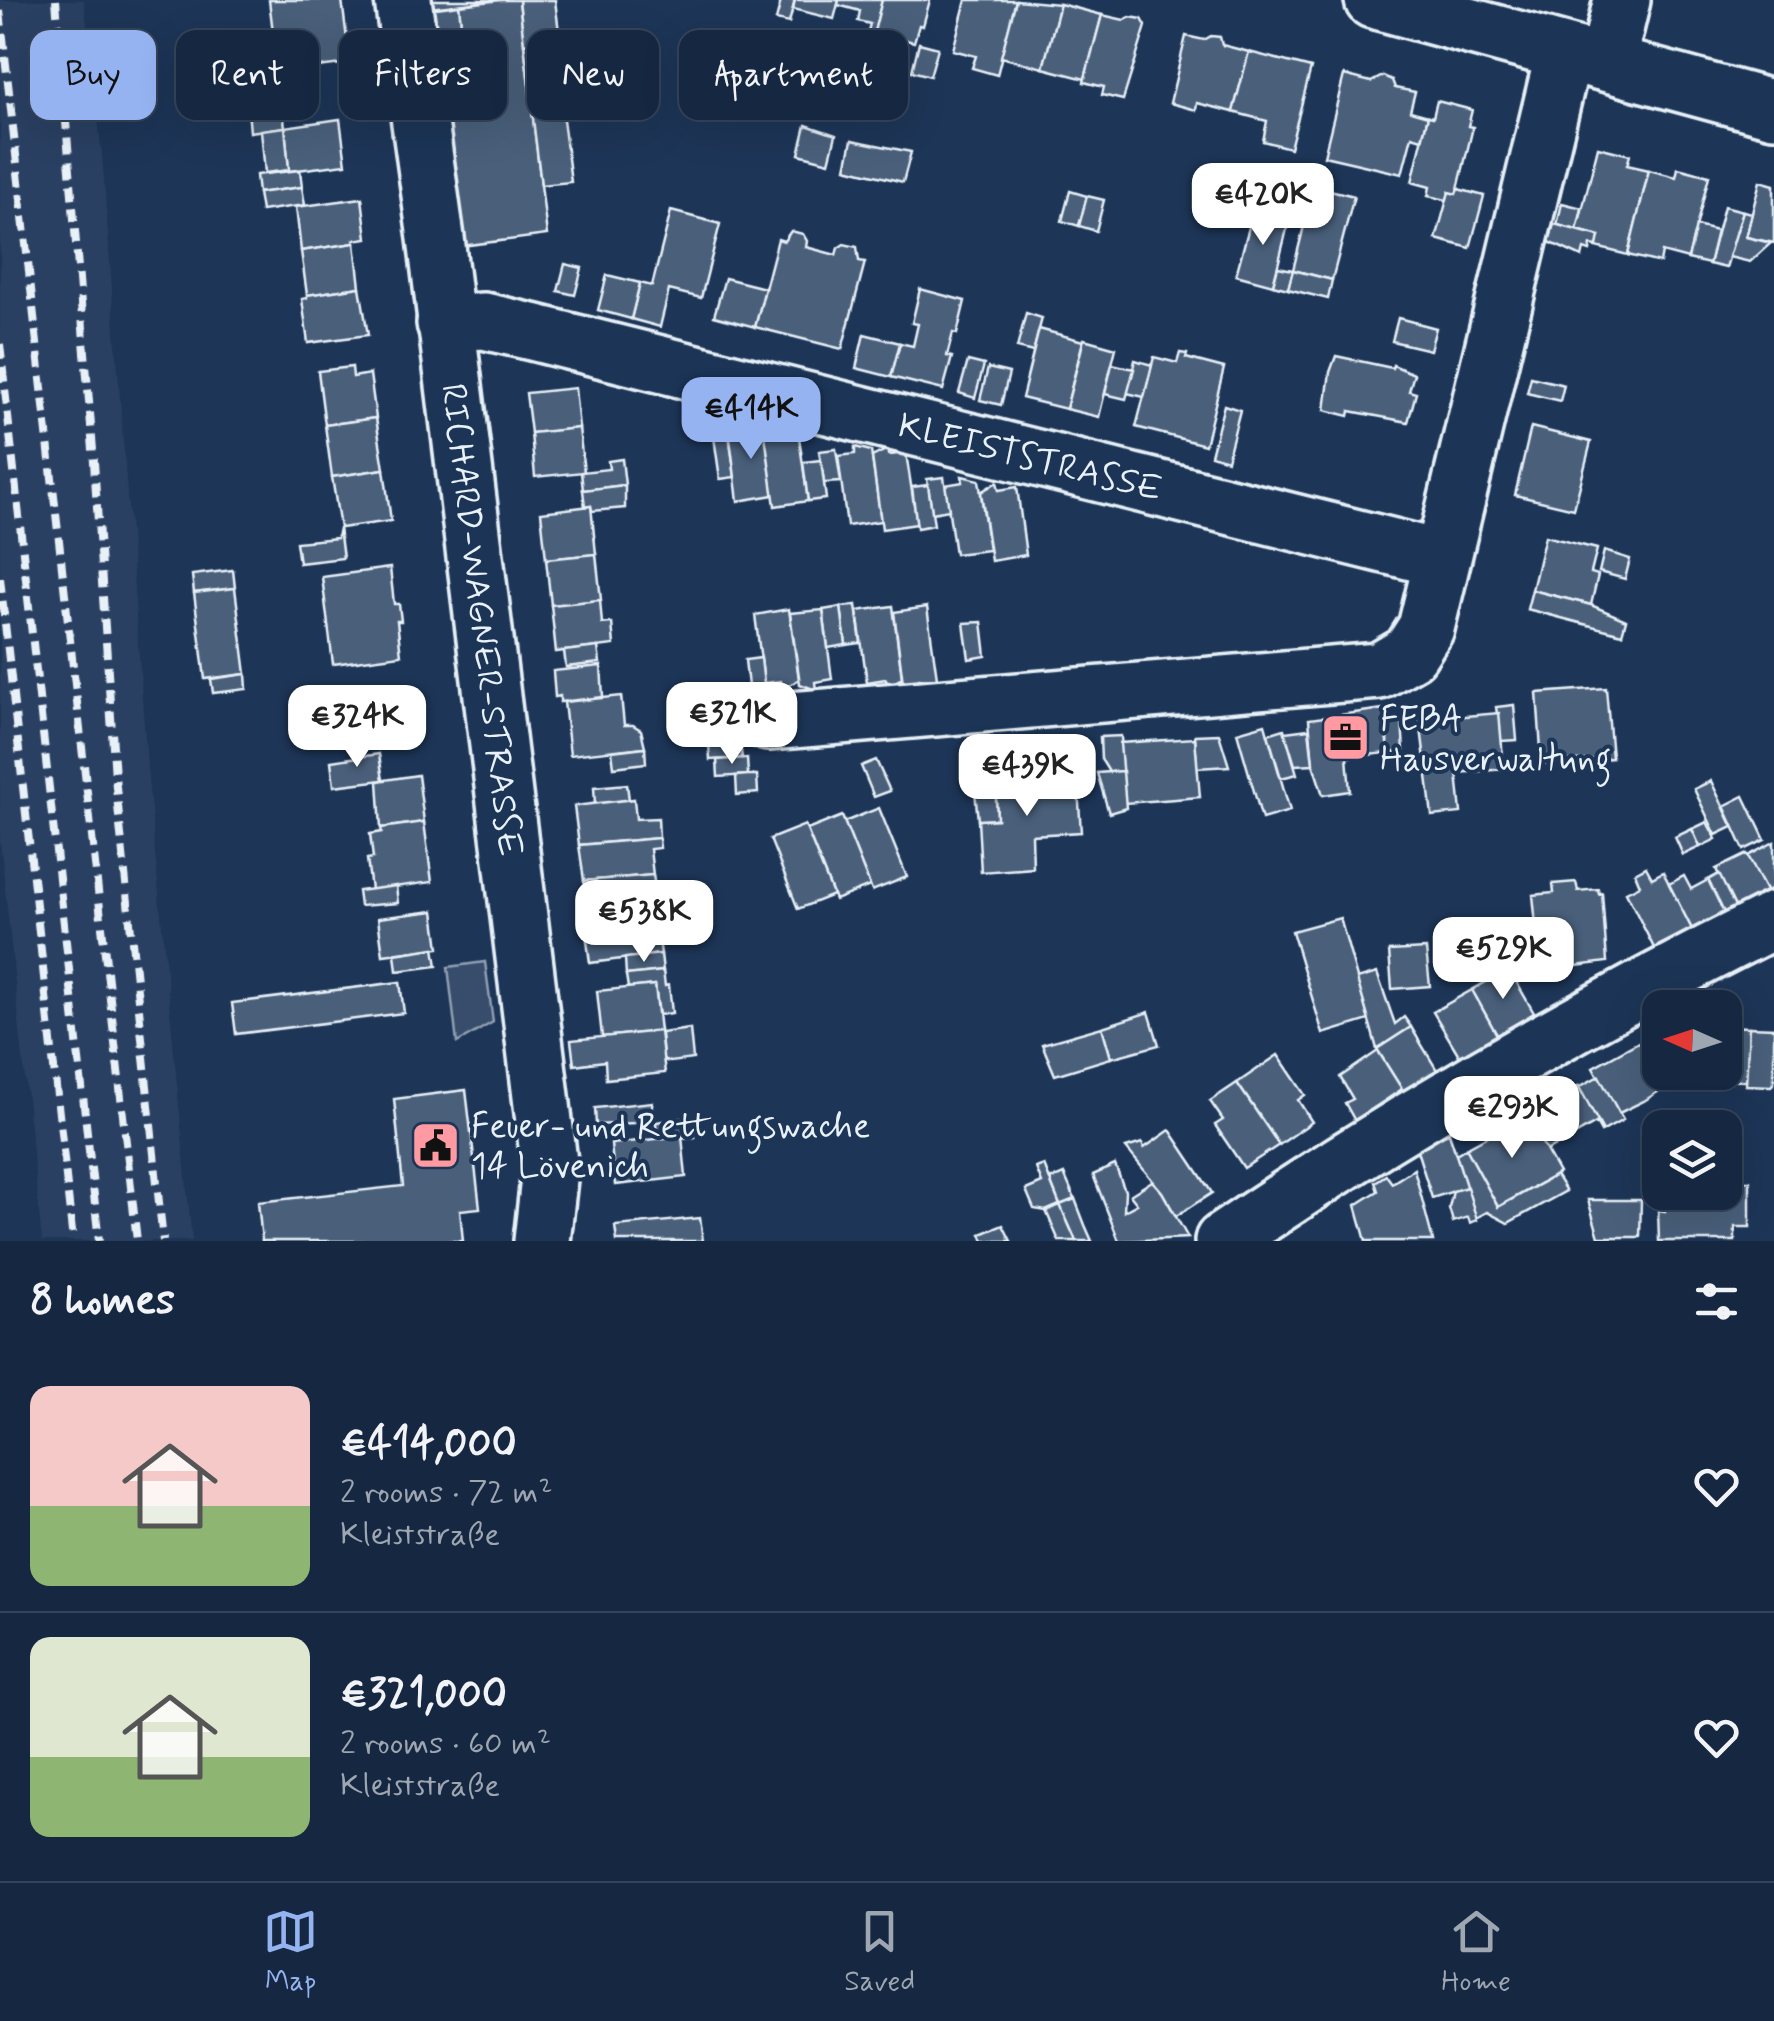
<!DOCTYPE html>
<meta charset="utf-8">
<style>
body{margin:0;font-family:Mynerve,sans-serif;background:#23344c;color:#f1f3f6;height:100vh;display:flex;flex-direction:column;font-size:38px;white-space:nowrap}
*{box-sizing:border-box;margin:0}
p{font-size:32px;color:#9ea6b1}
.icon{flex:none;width:55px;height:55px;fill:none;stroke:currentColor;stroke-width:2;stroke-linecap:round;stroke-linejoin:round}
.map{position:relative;height:1241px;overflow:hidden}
.panel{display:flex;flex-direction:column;background:#162841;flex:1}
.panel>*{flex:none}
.top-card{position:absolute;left:30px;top:30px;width:1000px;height:90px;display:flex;gap:20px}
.needle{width:65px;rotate:273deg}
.tools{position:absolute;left:1642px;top:990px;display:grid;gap:20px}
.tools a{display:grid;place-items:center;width:100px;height:100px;border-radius:20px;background:#162841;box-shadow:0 10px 40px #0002,0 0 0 2px #35445a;font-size:50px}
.price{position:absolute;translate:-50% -85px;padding:0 22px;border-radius:20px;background:#fff;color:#222;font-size:32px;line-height:65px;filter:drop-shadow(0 2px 5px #0008)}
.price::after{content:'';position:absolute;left:50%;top:60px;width:30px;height:22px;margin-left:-15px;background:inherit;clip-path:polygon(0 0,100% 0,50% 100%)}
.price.selected{background:#95b2f1;color:#111}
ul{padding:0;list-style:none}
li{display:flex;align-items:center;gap:30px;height:250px;padding:0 30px}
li+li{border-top:2px solid #35445a}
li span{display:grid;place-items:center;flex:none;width:280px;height:200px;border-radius:20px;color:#555}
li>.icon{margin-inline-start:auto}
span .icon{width:120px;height:120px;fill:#fffc;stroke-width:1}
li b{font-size:42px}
h2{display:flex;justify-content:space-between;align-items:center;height:120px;padding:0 30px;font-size:42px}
.pill{padding:0 35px;border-radius:20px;background:#162841;box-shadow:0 10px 40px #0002,0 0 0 2px #35445a;font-size:35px;line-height:90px}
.pill.selected{background:#95b2f1;color:#111}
.tabs{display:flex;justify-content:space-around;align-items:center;height:140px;border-top:2px solid #35445a;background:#162841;font-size:28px;color:#9ea6b1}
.tabs a{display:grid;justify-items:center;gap:5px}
.tabs .selected{color:#95b2f1}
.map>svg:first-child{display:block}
</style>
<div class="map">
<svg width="1774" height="1241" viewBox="0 0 1774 1241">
<rect width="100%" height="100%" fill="#1d3557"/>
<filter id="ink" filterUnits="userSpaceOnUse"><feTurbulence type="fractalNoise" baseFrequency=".01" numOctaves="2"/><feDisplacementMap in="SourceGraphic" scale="20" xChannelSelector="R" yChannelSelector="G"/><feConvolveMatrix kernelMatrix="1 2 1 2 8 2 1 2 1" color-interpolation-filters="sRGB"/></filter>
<g filter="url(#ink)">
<!-- built -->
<polygon fill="#2a4162" points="0,0 84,0 102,154 148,779 192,1241 42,1241 0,840"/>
<!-- green -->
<polygon fill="#374d6c" stroke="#909fb2" stroke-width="2.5" points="485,962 493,1022 457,1043 448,967"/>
<!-- building -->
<g fill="#495e7a" stroke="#e8f1f8" stroke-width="2.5">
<polygon points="269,0 342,0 350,63 278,72"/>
<polygon points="428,0 501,0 429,8"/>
<polygon points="501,0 519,0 547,235 461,246 439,89 467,86 459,5"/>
<polygon points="519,0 555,0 560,40 524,44"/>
<polygon points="777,0 795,0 789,23 776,20 781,1"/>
<polygon points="795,0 839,0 834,19 793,9"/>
<polygon points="839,0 882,0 874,32 868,31 870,24 858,21 860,11 838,5"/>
<polygon points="882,0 930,0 923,26 919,25 914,42 874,32"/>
<polygon points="966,0 1016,0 997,75 972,68 976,56 953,50"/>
<polygon points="1016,0 1060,4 1043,68 1001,57"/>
<polygon points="1060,4 1102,15 1085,79 1043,68"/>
<polygon points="459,5 467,86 430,90 421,10"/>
<polygon points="1102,15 1124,20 1130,17 1142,19 1146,26 1123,100 1102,95 1104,87 1084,82"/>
<polygon points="1186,36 1204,40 1211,36 1220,37 1222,45 1249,52 1233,112 1197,103 1196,110 1170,103"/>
<polygon points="553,41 571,182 541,185 524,44"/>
<polygon points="919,43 938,48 930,76 912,71"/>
<polygon points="1249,52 1311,68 1290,148 1263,141 1267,121 1233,112"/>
<polygon points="305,69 308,84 280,88 278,72"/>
<polygon points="1344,75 1371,82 1383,76 1392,80 1395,88 1415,92 1410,111 1428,116 1422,139 1412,136 1402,174 1324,156"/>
<polygon points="1437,101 1472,110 1468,126 1473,127 1458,189 1456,194 1449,192 1447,200 1428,196 1430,187 1412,182 1428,116 1433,117"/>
<polygon points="282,104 285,127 250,132 248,109"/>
<polygon points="340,119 346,164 289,171 285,127"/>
<polygon points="806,125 836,135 829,162 799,154"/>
<polygon points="285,127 289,170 265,173 261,130"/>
<polygon points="852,140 911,152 903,182 846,168"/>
<polygon points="1598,147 1630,155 1627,165 1649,170 1628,255 1596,247 1599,236 1577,230"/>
<polygon points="1678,168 1709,176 1688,259 1662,252 1660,263 1628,255 1649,170 1676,177"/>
<polygon points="300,170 302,187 258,193 256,175"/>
<polygon points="1276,180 1298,186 1289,221 1268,216"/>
<polygon points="1760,181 1774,185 1774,243 1746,237"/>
<polygon points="1314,186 1354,196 1332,280 1293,270"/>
<polygon points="302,187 305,205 261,211 258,193"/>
<polygon points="1458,189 1484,196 1470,248 1436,239 1449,192 1456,194"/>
<polygon points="1070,191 1087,196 1079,226 1062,221"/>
<polygon points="1087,196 1104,200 1096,231 1079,226"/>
<polygon points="362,198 367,238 354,240 355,243 301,251 296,207"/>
<polygon points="1562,203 1582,208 1577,230 1557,225"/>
<polygon points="1724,206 1743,211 1726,268 1709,264"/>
<polygon points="671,211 720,224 701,298 669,290 660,327 631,319 640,283 652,286"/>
<polygon points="1743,211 1752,213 1746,237 1771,243 1750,262 1729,257"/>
<polygon points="1253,212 1289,221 1273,285 1236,275"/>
<polygon points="1554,224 1599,236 1597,246 1591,245 1590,251 1584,249 1582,257 1549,242"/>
<polygon points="1696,226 1717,231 1709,264 1688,259"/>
<polygon points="791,231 803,234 807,241 806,247 836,255 838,248 844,244 857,247 859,261 865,262 842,349 755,327 778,239 784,241"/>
<polygon points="355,243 360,287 307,295 301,251"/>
<polygon points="565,264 582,268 575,295 558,291"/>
<polygon points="1278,267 1293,270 1288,289 1273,285"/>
<polygon points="1293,270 1332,280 1328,299 1288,289"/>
<polygon points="607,275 640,283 631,319 598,310"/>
<polygon points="725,278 765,288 755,327 714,316"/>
<polygon points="360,287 368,335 308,343 302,299 307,298 307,295"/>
<polygon points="920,289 965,301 957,334 953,333 947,356 952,357 943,390 891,377 900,343 913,346 918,324 912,323"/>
<polygon points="1026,313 1042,318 1033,352 1017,348"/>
<polygon points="1398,318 1436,328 1430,350 1392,341"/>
<polygon points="1039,329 1083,341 1066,409 1022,398"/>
<polygon points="864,334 900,343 891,377 856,368"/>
<polygon points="1084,339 1116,348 1099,417 1066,409"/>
<polygon points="1180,353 1187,354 1186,358 1224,368 1205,445 1136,427 1154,357 1177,363"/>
<polygon points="1336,356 1392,368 1393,365 1414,374 1409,391 1416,393 1408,422 1350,411 1349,416 1325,410 1330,372"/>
<polygon points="1135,360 1152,365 1144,397 1127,393"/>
<polygon points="968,361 984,365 975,398 959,393"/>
<polygon points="1112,364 1134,369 1126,399 1105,394"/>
<polygon points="352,367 353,377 370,374 376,418 325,425 318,371"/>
<polygon points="988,368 1009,373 1001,405 980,400"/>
<polygon points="1531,377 1564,385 1560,401 1527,393"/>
<polygon points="575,388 579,428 531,433 526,393"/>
<polygon points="1224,405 1240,410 1227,460 1211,455"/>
<polygon points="376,418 384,469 332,477 325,425"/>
<polygon points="727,420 735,477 720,479 712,423"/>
<polygon points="748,421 764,424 774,495 738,501 729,431 749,428"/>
<polygon points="782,427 781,432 798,430 808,501 775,506 765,435"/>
<polygon points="1531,427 1591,442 1574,509 1515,495"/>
<polygon points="579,428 584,472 535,477 531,433"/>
<polygon points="855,447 871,451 881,521 847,526 838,456 855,454"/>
<polygon points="836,449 841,482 824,483 819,451"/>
<polygon points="888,449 889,455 906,453 917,524 882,529 872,457"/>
<polygon points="622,459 625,485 583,490 581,472 609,469 608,461"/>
<polygon points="821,460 826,499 808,501 803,462"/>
<polygon points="384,469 391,521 340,528 332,477"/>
<polygon points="962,476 979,480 989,550 955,554 945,485 963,482"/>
<polygon points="944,477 949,510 932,513 927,479"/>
<polygon points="997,482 999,490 1017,487 1026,555 991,561 981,492"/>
<polygon points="625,485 625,508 592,511 591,506 585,507 583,490"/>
<polygon points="928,485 934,525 917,528 912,487"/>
<polygon points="591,506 596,554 546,559 541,512"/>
<polygon points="339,528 343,558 299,563 296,542 337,538"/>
<polygon points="1545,536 1597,549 1591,573 1598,575 1591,605 1532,590"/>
<polygon points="1604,551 1630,559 1625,579 1599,572"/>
<polygon points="596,554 601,600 551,605 546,559"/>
<polygon points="390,568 394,604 399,604 401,621 397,621 401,655 333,664 322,577"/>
<polygon points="233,570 235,588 194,593 192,575"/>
<polygon points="235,588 246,674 205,679 194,593"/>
<polygon points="1532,590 1591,605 1626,620 1622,634 1527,609"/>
<polygon points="600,600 602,624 612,623 614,645 556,652 551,605"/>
<polygon points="856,605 861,643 846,645 841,607"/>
<polygon points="893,606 902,678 887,686 886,679 867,682 857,611"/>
<polygon points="841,607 846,645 828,648 823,610"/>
<polygon points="927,607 937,678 919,679 920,687 903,683 894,612"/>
<polygon points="789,609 799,679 783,690 781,681 764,683 755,615"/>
<polygon points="823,610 832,679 815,682 816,690 800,684 790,613"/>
<polygon points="982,622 986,656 969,659 964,623"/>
<polygon points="598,647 600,663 566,667 564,651"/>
<polygon points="761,658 765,693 749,695 745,660"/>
<polygon points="601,666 603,697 560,702 560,696 555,697 553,671"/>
<polygon points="246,674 247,689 213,693 211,679"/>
<polygon points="408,686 414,728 336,739 330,697"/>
<polygon points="1606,688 1612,758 1542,764 1537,693"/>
<polygon points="621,696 624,725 633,725 641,730 645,747 570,755 564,702"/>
<polygon points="1514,705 1517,740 1501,741 1496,707"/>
<polygon points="1384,709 1388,753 1347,757 1350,791 1323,795 1313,764 1309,719"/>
<polygon points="1499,713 1504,769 1457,773 1461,813 1432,816 1420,720"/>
<polygon points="1402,720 1404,751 1388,753 1386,722"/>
<polygon points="1265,724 1290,811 1262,819 1237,732"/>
<polygon points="739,725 740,742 709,744 707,727"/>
<polygon points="1284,729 1297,774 1281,778 1268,734"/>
<polygon points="1309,729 1313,764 1295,765 1285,732"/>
<polygon points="1219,734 1229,766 1197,768 1195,735"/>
<polygon points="1121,736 1123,771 1109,772 1101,759 1100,737"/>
<polygon points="1195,738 1200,797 1125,803 1120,743"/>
<polygon points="740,742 742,758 710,760 709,744"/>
<polygon points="645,747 646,763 614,767 612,751"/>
<polygon points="379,754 383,780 334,786 331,761"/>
<polygon points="747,758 748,775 718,777 717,760"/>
<polygon points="876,760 890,791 874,797 861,766"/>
<polygon points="1123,771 1126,808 1109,813 1097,773"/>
<polygon points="1077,774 1081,832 1032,835 1033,868 981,872 978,820 997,819 995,780"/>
<polygon points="418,775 424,822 381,828 378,781"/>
<polygon points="748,775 757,775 758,793 737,795 736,776"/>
<polygon points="995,780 997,819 978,820 974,782"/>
<polygon points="1711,781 1733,827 1716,835 1694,789"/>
<polygon points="627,784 629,800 595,804 594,787"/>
<polygon points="1744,796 1765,840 1744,850 1724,806"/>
<polygon points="634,799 636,819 658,818 659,838 579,845 574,806"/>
<polygon points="879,808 907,877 872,891 844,822"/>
<polygon points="842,816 870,886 835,900 807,830"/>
<polygon points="424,822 432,882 371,890 367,859 373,858 370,834 382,832 381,828"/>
<polygon points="1707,822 1716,839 1700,847 1692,829"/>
<polygon points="805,825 833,895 798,909 770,839"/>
<polygon points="1692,829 1700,847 1683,855 1675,837"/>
<polygon points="659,838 660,848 650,849 653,875 584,881 579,845"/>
<polygon points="1774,842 1774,888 1766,891 1748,856"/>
<polygon points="1747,854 1766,891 1735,907 1716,869"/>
<polygon points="1646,867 1652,878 1663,872 1692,929 1654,948 1626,892 1640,885 1635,873"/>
<polygon points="1719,874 1735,907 1724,913 1708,880"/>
<polygon points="653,875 660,917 590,925 584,881"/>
<polygon points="1684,876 1691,889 1708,880 1724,913 1692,929 1669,884"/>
<polygon points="1576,882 1578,891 1598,889 1599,894 1602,893 1607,962 1576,966 1552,979 1539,956 1533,895 1554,893 1553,884"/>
<polygon points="396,886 398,903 360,906 358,891"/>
<polygon points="434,911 439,948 383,955 378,918"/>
<polygon points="656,917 661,954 590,963 585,926"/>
<polygon points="1340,918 1369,1020 1323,1034 1292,931"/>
<polygon points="1536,922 1539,956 1524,966 1514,925"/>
<polygon points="434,948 437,966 397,971 395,954"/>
<polygon points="1426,949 1430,986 1392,989 1389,951"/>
<polygon points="661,954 663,971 626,975 625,958"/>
<polygon points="1509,969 1534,1013 1497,1035 1472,990"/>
<polygon points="663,971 665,986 669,985 672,1013 659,1015 655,985 628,988 626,975"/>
<polygon points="1377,973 1395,1024 1404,1017 1411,1027 1377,1049 1357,979"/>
<polygon points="400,982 404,1013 236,1034 232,1003"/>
<polygon points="655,985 660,1031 602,1037 597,991"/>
<polygon points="1472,990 1497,1035 1460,1057 1433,1012"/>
<polygon points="1149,1012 1159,1045 1111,1058 1102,1027"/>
<polygon points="1725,1026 1749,1027 1747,1081 1705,1080 1705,1072 1725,1072"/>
<polygon points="1102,1027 1111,1058 1055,1075 1042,1044"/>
<polygon points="1411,1027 1437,1070 1403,1092 1377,1049"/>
<polygon points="1749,1027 1774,1028 1774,1083 1771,1086 1746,1085"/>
<polygon points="690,1029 693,1059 670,1062 663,1060 661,1033"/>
<polygon points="660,1031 665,1073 606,1079 605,1061 574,1065 571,1040"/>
<polygon points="1644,1039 1660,1072 1670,1084 1644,1101 1619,1113 1593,1067"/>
<polygon points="1378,1051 1402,1089 1355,1121 1345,1103 1353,1099 1340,1077"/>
<polygon points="1278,1055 1305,1095 1298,1100 1312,1122 1279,1145 1237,1083"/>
<polygon points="1599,1076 1623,1120 1603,1131 1579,1087"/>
<polygon points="1237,1083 1279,1145 1244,1168 1215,1125 1223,1120 1210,1101"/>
<polygon points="1578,1086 1603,1131 1601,1132 1596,1123 1573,1136 1553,1099"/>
<polygon points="466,1090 480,1208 460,1210 463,1241 262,1241 258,1202 403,1186 394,1099"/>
<polygon points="1553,1099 1573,1136 1546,1151 1526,1115"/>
<polygon points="652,1102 654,1122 596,1125 595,1108"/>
<polygon points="1526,1115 1559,1173 1498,1207 1466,1148"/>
<polygon points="693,1117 695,1137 657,1139 656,1122"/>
<polygon points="1170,1130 1212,1193 1176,1216 1162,1192 1126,1148 1142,1143 1144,1148"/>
<polygon points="1449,1133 1467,1187 1432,1198 1415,1144"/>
<polygon points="682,1136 686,1177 615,1185 611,1144"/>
<polygon points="1466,1148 1498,1207 1556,1175 1566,1191 1508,1223 1487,1212 1476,1218 1456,1154"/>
<polygon points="1044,1165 1060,1205 1046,1211 1034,1209 1026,1190 1042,1183 1036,1168"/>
<polygon points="1115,1165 1125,1191 1124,1211 1137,1204 1130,1195 1152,1181 1162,1192 1188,1238 1119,1241 1093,1175"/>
<polygon points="1414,1169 1433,1241 1366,1241 1356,1205 1378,1191 1375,1182 1386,1175 1392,1183"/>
<polygon points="1064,1174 1075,1199 1060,1205 1050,1180"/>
<polygon points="1725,1181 1750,1181 1750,1227 1735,1227 1735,1241 1659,1241 1658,1210 1665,1211 1666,1192 1725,1192"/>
<polygon points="1467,1187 1477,1220 1470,1223 1468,1217 1453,1222 1449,1208 1453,1191"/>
<polygon points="1075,1199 1085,1225 1092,1241 1076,1241 1060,1205"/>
<polygon points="1588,1200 1641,1200 1640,1237 1599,1237"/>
<polygon points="1060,1205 1076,1241 1059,1241 1046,1211"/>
<polygon points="700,1218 703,1241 617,1241 615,1226"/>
<polygon points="1003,1225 1011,1241 984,1241 981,1234"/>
</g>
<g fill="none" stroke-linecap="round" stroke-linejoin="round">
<defs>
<g id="minor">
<path id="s1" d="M403,0L436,238L550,1170L542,1241"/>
<polyline points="1373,0 1774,109"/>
<polyline points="1607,63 1622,0"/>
<path id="s2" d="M445,323L484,321L532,332L1441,559"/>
<polyline points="768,722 1379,671 1410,653 1426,628 1564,53"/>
<path d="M1223,1241C1399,1121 1583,1015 1774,920"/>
</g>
</defs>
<!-- minor casing -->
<use href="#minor" stroke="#e8f1f8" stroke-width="62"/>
<!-- minor -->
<use href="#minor" stroke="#1d3557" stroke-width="55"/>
<!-- rail -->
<g stroke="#e8f1f8" stroke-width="8" stroke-dasharray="15 8" stroke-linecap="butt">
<polyline points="56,0 94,462 115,777 163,1241"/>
<polyline points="0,11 137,1241"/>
<polyline points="0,344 99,1241"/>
<polyline points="0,578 73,1241"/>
</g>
</g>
</g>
<!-- icons -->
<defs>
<symbol id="office-square" viewBox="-11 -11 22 22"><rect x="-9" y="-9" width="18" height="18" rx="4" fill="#ff9aa2" stroke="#1d3557"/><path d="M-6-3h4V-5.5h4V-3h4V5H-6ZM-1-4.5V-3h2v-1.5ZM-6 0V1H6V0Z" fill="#111"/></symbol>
<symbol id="civic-square" viewBox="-11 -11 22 22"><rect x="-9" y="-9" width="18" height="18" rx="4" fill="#ff9aa2" stroke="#1d3557"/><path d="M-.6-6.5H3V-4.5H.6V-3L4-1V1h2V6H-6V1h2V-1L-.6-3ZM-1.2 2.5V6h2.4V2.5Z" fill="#111"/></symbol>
</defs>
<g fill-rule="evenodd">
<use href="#office-square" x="1318" y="710" width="55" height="55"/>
<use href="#civic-square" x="408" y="1118" width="55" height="55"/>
</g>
<g text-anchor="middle" stroke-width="8" stroke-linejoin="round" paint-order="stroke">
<!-- street labels -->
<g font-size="35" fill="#e8f1f8" stroke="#1d3557">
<text dy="12" stroke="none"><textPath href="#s2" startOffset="602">KLEISTSTRASSE</textPath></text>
<text dy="12" stroke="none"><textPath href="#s1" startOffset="625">RICHARD-WAGNER-STRASSE</textPath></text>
</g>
<!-- poi labels -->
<g font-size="35" fill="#e8f1f8" stroke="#1d3557" text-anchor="start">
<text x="1380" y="730">FEBA<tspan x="1380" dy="40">Hausverwaltung</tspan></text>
<text x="471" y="1137">Feuer- und Rettungswache<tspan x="471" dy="40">14 Lövenich</tspan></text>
</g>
</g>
</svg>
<div class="tools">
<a><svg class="needle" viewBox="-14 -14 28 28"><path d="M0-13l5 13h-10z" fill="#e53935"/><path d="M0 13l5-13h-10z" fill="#9ea6b1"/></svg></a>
<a><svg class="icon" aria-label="layers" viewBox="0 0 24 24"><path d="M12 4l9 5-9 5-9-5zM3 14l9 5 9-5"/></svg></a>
</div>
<b class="price" style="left:1263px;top:248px">€420K</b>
<b class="price selected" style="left:751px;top:462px">€414K</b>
<b class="price" style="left:732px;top:767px">€321K</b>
<b class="price" style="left:357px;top:770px">€324K</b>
<b class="price" style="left:1027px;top:819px">€439K</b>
<b class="price" style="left:644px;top:965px">€538K</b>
<b class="price" style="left:1503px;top:1002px">€529K</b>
<b class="price" style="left:1512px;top:1161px">€293K</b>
<div class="top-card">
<a class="pill selected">Buy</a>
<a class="pill">Rent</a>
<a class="pill">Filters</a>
<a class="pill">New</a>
<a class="pill">Apartment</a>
</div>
</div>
<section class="panel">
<h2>8 homes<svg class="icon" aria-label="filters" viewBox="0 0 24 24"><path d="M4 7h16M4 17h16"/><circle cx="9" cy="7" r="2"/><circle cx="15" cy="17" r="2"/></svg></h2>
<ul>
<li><span style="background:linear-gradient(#f6c9c9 60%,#8fb573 0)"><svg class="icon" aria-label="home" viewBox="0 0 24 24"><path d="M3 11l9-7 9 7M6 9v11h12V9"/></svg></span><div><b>€414,000</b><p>2 rooms · 72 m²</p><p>Kleiststraße</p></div><svg class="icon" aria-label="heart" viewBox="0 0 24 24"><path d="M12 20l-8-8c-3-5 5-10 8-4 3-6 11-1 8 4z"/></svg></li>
<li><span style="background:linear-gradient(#dfe7d0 60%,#8fb573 0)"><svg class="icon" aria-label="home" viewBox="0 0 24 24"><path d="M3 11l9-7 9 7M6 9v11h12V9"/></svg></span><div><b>€321,000</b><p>2 rooms · 60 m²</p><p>Kleiststraße</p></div><svg class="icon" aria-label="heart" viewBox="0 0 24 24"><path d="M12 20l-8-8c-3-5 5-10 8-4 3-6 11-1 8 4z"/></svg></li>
</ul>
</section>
<nav class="tabs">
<a class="selected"><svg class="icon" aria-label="map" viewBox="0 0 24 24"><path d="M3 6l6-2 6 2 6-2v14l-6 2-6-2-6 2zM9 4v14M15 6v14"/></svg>Map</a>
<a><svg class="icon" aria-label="saved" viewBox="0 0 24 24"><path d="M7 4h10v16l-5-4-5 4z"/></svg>Saved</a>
<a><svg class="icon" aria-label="home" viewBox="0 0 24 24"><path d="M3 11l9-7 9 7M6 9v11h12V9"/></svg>Home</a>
</nav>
